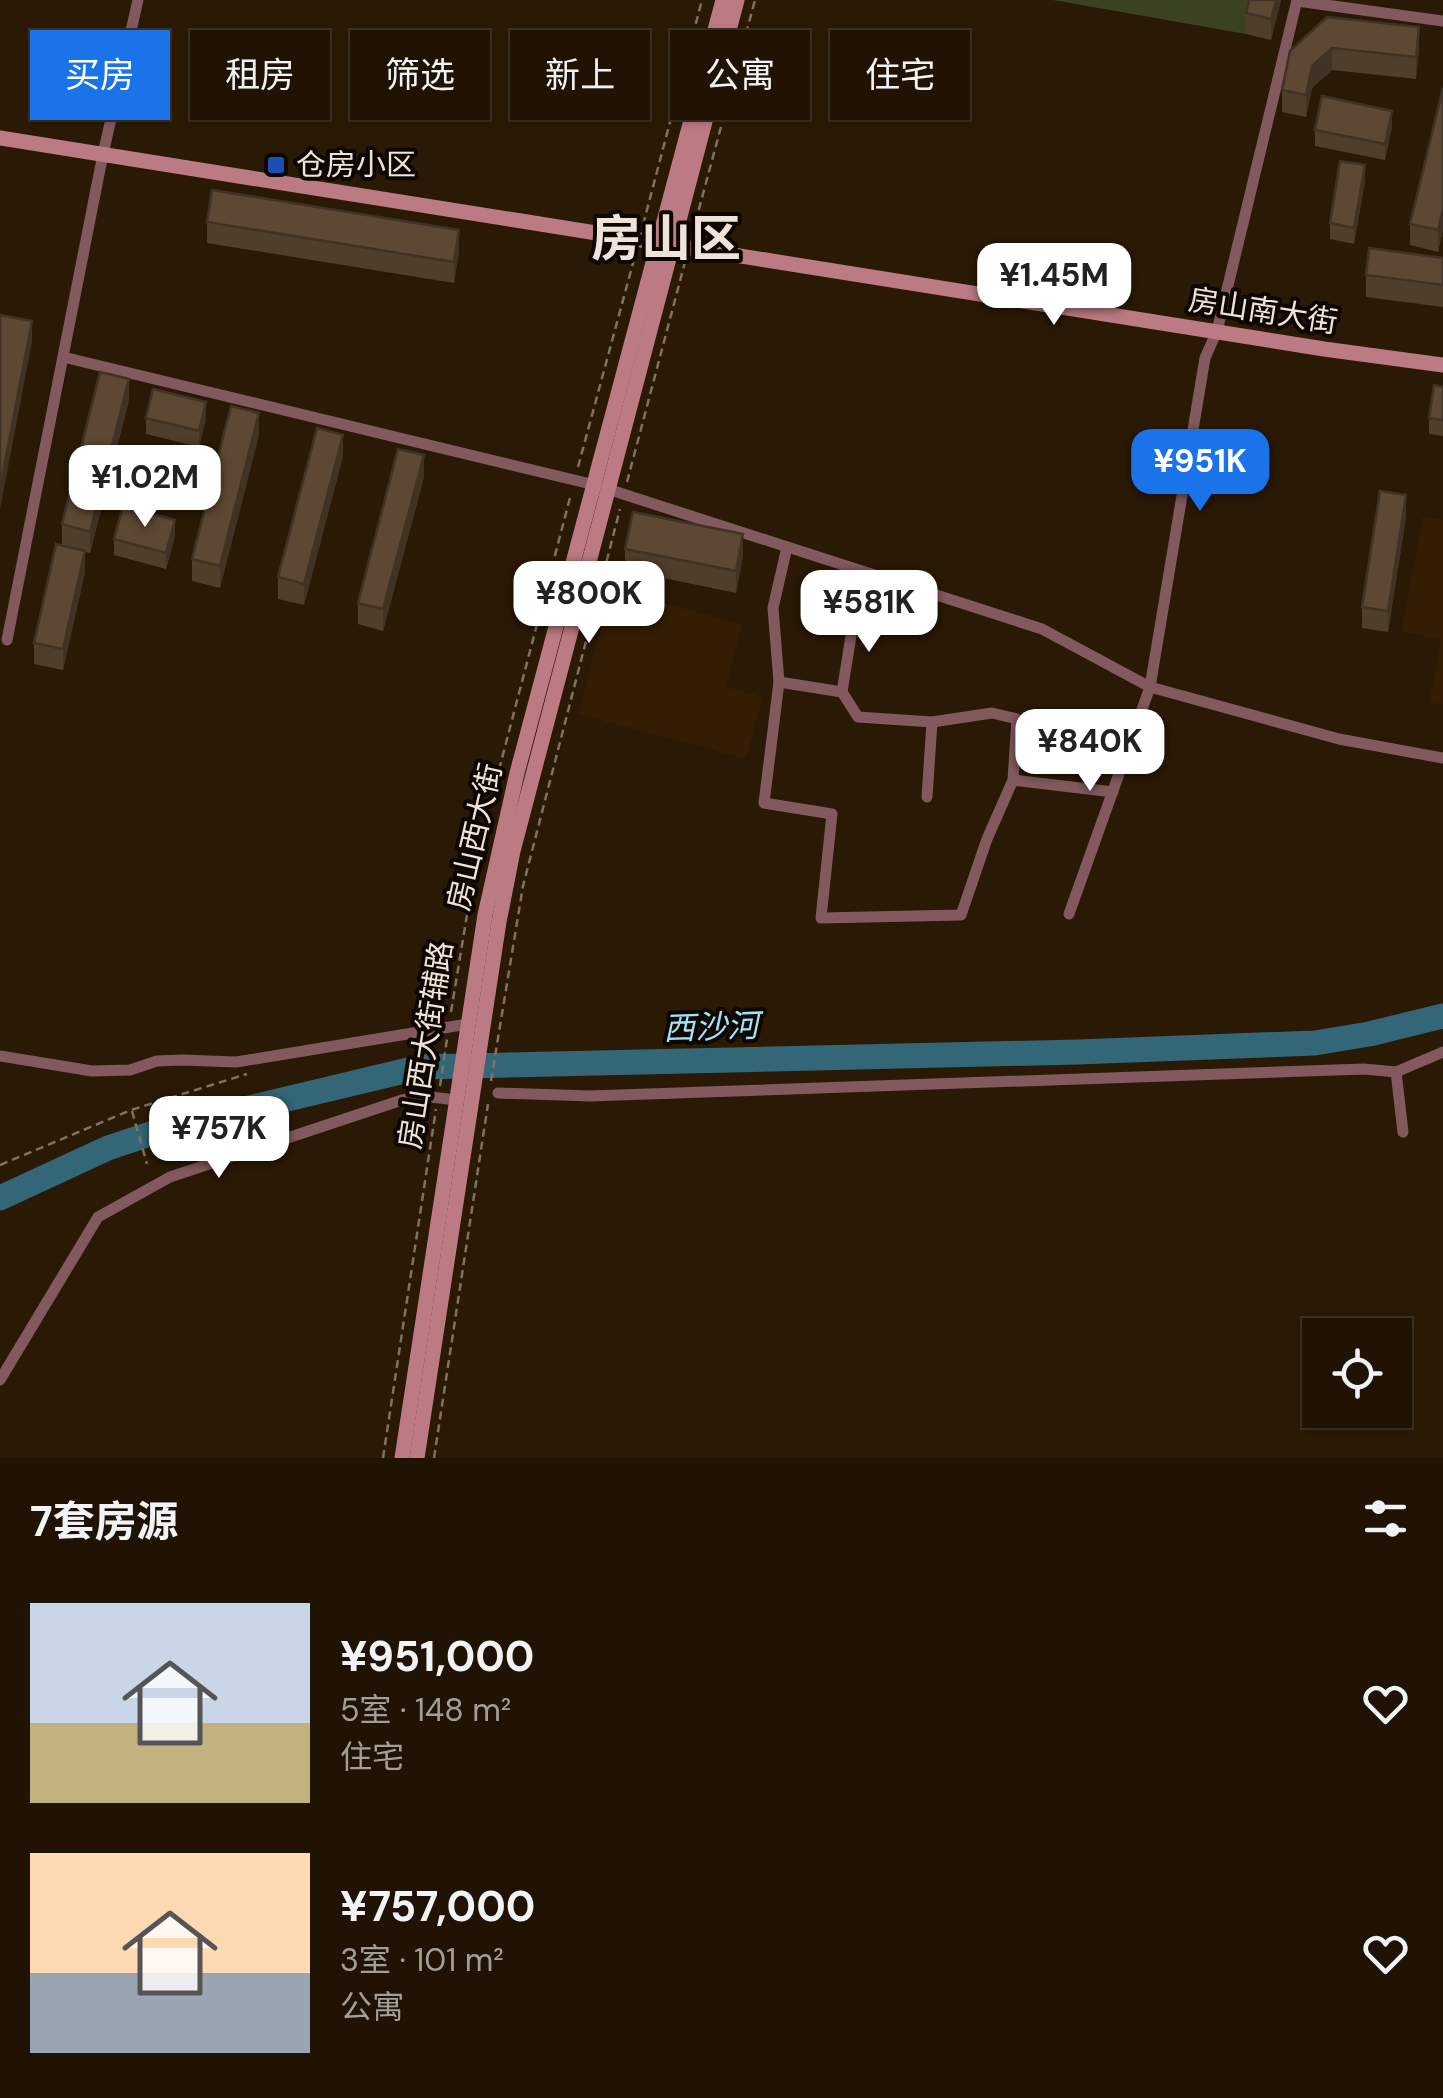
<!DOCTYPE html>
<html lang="zh">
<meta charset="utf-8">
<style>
body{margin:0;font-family:"DM Sans","Noto Sans SC",sans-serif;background:#2d2013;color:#f1f3f6;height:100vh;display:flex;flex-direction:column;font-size:38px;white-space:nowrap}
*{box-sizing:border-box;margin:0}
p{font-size:32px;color:#a29e9a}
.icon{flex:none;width:55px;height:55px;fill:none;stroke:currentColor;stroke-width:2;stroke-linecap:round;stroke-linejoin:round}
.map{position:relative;height:1458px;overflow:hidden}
.side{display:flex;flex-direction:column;background:#201304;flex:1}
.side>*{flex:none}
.hud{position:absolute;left:30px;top:30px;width:1385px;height:90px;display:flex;gap:20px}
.buttons{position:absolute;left:1302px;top:1318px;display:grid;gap:20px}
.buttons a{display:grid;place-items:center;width:110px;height:110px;border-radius:0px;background:#201304;box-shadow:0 2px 8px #0004,0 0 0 2px #3d3226;font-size:50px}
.price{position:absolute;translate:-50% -85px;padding:0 22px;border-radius:20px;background:#fff;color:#222;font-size:32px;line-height:65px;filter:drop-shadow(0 2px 5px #0008)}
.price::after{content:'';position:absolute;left:50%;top:60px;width:30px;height:22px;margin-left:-15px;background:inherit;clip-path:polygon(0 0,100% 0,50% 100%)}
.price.active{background:#1a73e8;color:#fff}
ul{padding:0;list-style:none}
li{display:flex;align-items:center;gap:30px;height:250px;padding:0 30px}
li span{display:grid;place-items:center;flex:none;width:280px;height:200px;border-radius:0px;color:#555}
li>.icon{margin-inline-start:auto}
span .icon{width:120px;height:120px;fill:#fffc;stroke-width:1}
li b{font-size:42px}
h2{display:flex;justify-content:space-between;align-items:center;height:120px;padding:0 30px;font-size:42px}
.chip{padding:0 35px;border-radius:0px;background:#201304;box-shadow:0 2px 8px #0004,0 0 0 2px #3d3226;font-size:35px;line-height:90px}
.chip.active{background:#1a73e8;color:#fff}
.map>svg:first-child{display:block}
</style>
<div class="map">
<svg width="1443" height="1458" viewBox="0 0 1443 1458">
<rect width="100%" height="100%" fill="#2a1905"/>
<!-- built -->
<g fill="#331e03">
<polygon points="1423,516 1443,520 1443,705 1429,702 1441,640 1401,631"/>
<polygon points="611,589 742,624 726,687 763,697 746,759 578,714"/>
</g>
<!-- green -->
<polygon fill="#3a4221" points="1053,0 1254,0 1246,34"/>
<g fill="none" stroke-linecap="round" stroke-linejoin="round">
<!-- river -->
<polyline stroke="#336777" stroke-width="25" points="0,1198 108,1148 174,1126 421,1067 1078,1052 1315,1043 1369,1034 1443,1016"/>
<!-- path -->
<g stroke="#807161" stroke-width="2.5" stroke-dasharray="8 5" stroke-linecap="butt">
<polyline points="643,225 702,0"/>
<polyline points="692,235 755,0"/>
<polyline points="578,467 636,252"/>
<polyline points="627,482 685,262"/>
<polyline points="451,1012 477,854 571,494"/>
<polyline points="491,1081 523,886 620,509"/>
<polyline points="440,1086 447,1039"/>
<polyline points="132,1111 147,1164"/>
<polyline points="0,1165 131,1110 247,1074"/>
<polyline points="383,1458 436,1109"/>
<polyline points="434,1458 488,1104"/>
</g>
<!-- street -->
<g stroke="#82595e" stroke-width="11">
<polyline points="1297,1 1443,21"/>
<polyline points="63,357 595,485 1042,629 1150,687 1339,739 1443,758"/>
<polyline points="787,547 773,608 779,682 764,803 832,814 821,918 961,915 987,839 1013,780 1113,792"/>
<polyline points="7,640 103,154 138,0"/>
<polyline points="779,682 842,692 858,717 932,722 992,713 1017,719 1013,780"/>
<polyline points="842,692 855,611"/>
<polyline points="927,797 932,722"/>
<polyline points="1069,914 1150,687 1205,358 1217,331 1297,0"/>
<polyline points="0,1056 92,1071 130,1070 157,1061 182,1060 236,1062 468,1024"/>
<polyline points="1396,1072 1443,1052"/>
<polyline points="498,1093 590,1096 1364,1069 1396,1072 1403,1132"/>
<polyline points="0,1380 98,1217 170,1177 402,1100 423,1096 456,1100"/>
</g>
<!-- secondary -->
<g stroke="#bc7a82" stroke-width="15">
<polyline points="0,138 1324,349 1443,365"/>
<polyline points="402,1458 485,915 517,773 723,0"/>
<polyline points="417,1458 499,922 513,851 737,0"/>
</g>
</g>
<!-- wall -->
<g fill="#4f3e2c">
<polygon points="1249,0 1281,0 1271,40 1246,34 1246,13"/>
<polygon points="1327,17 1419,48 1416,79 1332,70 1312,88 1306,117 1282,112 1282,90"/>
<polygon points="1443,88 1443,230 1438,252 1410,245 1410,224"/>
<polygon points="1392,127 1385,160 1315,146 1315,130"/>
<polygon points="1365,181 1354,244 1330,239 1330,223"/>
<polygon points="207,222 459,251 454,283 207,243"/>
<polygon points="1443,258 1443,307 1366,297 1366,275"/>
<polygon points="1443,387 1443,436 1429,434 1429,418"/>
<polygon points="129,400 90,553 85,552 85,572 63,670 34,664 34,643 62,545 62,524"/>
<polygon points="146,418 206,418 199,447 146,434"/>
<polygon points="259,435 220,588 192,581 192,559"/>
<polygon points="343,456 304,605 278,599 278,577"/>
<polygon points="424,477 383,631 358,624 358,603"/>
<polygon points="1406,517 1388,632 1362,628 1362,607"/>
<polygon points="175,536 166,569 114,555 114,539"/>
<polygon points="625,549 743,555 736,593 625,570"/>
</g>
<!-- shaded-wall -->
<g fill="#403224">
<polygon points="1276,0 1281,0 1271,40 1271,19"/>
<polygon points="1419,27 1419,48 1416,79 1416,57"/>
<polygon points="1332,48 1332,70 1312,88 1306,117 1306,95 1312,66"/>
<polygon points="1392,111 1392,127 1385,160 1385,144"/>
<polygon points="1365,165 1365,181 1354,244 1354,228"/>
<polygon points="1443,209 1443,230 1438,252 1438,230"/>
<polygon points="459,230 459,251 454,283 454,262"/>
<polygon points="32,321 32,342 0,509 0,488"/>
<polygon points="129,379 129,400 90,553 90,532"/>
<polygon points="206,402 206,418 199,447 199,431"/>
<polygon points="259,413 259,435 220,588 220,566"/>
<polygon points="343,435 343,456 304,605 304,584"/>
<polygon points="424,455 424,477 383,631 383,609"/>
<polygon points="1406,495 1406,517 1388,632 1388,611"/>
<polygon points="175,520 175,536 166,569 166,553"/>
<polygon points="743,534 743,555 736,593 736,571"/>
<polygon points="85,551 85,572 63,670 63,649"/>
</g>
<!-- building -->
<g fill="#5c4833" stroke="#403224" stroke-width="2.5">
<polygon points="1249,0 1276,0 1271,19 1246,13"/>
<polygon points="1327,17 1419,27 1416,57 1332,48 1312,66 1306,95 1282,90 1290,51"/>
<polygon points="1443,88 1443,209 1438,230 1410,224"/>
<polygon points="1322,96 1392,111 1385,144 1315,130"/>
<polygon points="1340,161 1365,165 1354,228 1330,223"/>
<polygon points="212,190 459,230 454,262 207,222"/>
<polygon points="1369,248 1443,258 1443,285 1366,275"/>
<polygon points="0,315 32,321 0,488"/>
<polygon points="100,372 129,379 90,532 62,524"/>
<polygon points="1434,385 1443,387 1443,420 1429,418"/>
<polygon points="153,389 206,402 199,431 146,418"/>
<polygon points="231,406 259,413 220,566 192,559"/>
<polygon points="317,428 343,435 304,584 278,577"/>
<polygon points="398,449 424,455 383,609 358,603"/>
<polygon points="1380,491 1406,495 1388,611 1362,607"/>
<polygon points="123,506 175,520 166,553 114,539"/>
<polygon points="633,512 743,534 736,571 625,549"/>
<polygon points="56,544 85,551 63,649 34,643"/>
</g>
<!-- markers -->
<rect fill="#1a4fb4" stroke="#0d0601" stroke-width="4" x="266" y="155" width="20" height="20" rx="5"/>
<g text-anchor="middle" stroke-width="8" stroke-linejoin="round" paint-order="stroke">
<!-- poi labels -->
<g font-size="30" fill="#f0e4d8" stroke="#0d0601" text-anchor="start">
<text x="296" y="175">仓房小区</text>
</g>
<!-- street labels -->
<g font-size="30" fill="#f0e4d8" stroke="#0d0601">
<text transform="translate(1263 311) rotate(9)" y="10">房山南大街</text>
<text transform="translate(475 837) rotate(-77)" y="10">房山西大街</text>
<text transform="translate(426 1045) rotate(-81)" y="10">房山西大街辅路</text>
</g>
<!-- water labels -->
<g font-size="32" font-style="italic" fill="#a1e3f9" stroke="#0d0601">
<text transform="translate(711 1027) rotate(-2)" y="11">西沙河</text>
</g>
<!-- town labels -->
<g font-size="50" font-weight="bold" fill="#f0e4d8" stroke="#0d0601">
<text x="666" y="256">房山区</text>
</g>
</g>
</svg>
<div class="buttons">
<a><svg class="icon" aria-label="locate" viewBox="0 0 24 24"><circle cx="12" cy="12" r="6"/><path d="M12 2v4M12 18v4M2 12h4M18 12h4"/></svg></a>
</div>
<b class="price" style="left:1054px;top:328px">¥1.45M</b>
<b class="price active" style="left:1200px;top:514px">¥951K</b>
<b class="price" style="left:145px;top:530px">¥1.02M</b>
<b class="price" style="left:589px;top:646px">¥800K</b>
<b class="price" style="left:869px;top:655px">¥581K</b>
<b class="price" style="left:1090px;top:794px">¥840K</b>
<b class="price" style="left:219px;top:1181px">¥757K</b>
<div class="hud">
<a class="chip active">买房</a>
<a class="chip">租房</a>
<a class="chip">筛选</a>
<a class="chip">新上</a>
<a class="chip">公寓</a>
<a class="chip">住宅</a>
</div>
</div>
<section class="side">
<h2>7套房源<svg class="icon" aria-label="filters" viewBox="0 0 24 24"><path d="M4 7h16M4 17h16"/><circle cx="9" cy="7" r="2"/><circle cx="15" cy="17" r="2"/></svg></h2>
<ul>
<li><span style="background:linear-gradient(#c9d6e8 60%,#c2b280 0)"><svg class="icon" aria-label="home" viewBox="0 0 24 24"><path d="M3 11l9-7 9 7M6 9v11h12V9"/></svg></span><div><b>¥951,000</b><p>5室 · 148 m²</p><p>住宅</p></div><svg class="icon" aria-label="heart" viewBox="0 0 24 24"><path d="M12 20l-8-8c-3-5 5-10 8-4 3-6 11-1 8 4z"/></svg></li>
<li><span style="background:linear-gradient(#ffd9b3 60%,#9aa5b1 0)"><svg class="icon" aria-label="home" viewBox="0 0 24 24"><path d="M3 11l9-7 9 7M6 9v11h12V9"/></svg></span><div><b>¥757,000</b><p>3室 · 101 m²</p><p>公寓</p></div><svg class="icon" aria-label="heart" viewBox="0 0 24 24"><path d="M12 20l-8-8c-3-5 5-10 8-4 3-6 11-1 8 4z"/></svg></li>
</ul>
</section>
